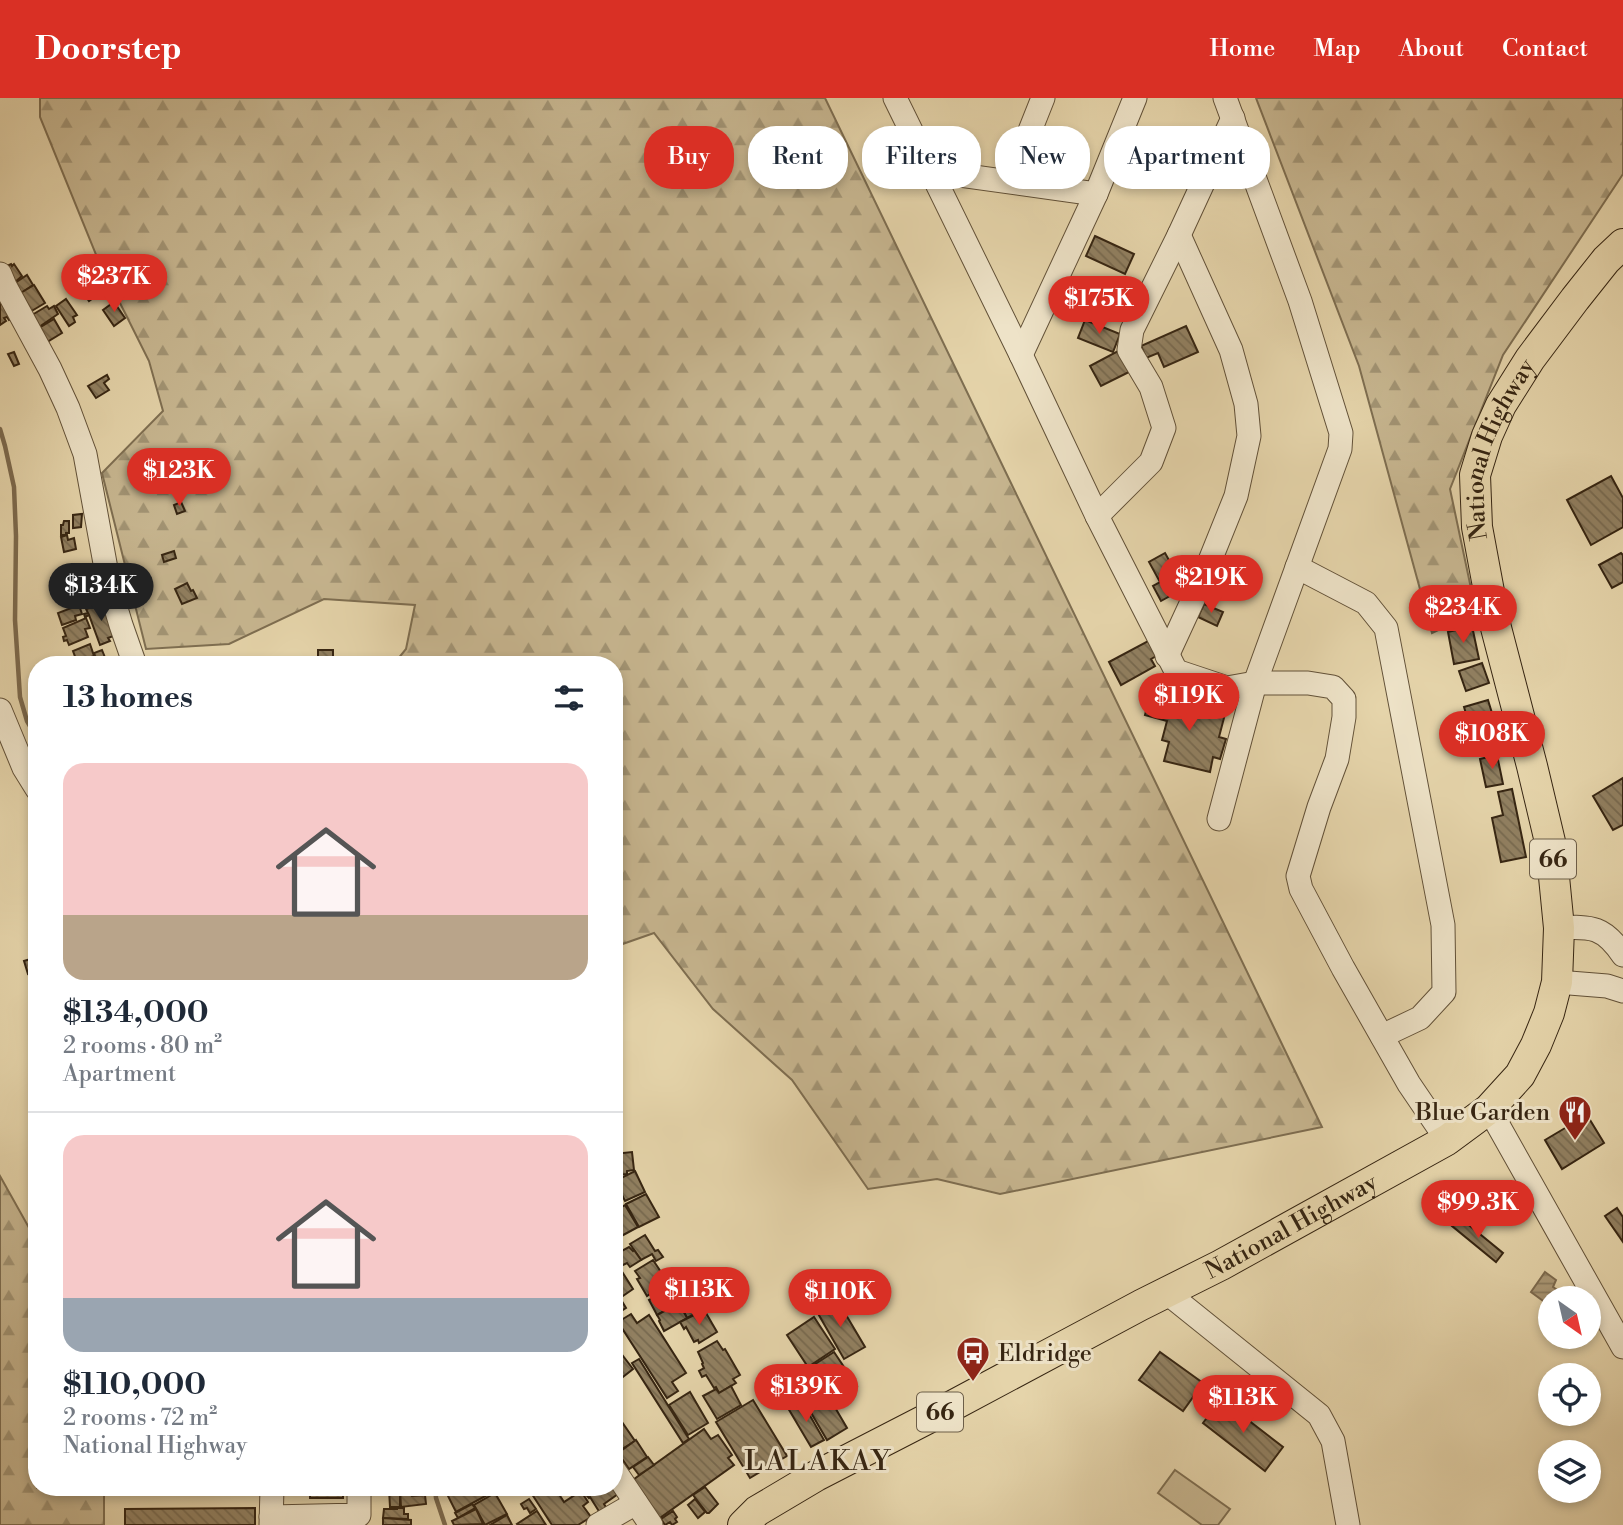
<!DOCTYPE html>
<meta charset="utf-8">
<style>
body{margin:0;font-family:"Libre Bodoni",serif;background:#f6f6f7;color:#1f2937;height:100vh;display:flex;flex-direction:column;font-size:26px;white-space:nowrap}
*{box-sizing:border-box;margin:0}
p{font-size:23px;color:#747a83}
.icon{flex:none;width:38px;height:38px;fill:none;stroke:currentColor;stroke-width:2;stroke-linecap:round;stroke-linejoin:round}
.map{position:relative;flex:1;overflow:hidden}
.sheet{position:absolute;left:28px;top:558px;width:595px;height:840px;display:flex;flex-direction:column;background:#fff;border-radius:28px;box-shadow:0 4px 10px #0003}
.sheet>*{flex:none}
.guide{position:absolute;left:644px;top:28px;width:665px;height:63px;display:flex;gap:14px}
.needle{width:46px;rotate:146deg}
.controls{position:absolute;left:1538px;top:1188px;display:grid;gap:14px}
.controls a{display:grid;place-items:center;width:63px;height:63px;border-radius:50%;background:#fff;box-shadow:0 4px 10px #0003;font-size:35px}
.price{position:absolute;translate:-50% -60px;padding:0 16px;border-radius:24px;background:#d93025;color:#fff;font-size:23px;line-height:46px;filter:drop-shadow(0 2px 4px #0008)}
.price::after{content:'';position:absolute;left:50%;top:42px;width:21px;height:16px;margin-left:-10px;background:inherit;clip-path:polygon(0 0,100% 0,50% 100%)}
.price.active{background:#222;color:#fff}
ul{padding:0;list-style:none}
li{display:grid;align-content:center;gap:14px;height:371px;padding:0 35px}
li+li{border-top:2px solid #e0e1e3}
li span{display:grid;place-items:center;height:217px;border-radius:21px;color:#555}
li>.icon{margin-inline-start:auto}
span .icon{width:126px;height:126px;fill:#fffc;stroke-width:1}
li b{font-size:30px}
h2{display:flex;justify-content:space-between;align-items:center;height:84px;padding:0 35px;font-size:30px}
.tag{padding:0 24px;border-radius:28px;background:#fff;box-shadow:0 4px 10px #0003;font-size:24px;line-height:63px}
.tag.active{background:#d93025;color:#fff}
header{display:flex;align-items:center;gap:42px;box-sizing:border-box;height:98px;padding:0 35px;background:#d93025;color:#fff}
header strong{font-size:33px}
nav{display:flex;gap:38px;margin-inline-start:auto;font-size:24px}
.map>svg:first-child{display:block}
</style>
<header>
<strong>Doorstep</strong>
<nav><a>Home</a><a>Map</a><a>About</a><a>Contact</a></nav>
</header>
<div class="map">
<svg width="1623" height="1427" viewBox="0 0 1623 1427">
<defs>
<pattern id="forest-firs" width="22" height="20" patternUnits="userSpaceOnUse" patternTransform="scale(1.75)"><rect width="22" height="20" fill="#c7b690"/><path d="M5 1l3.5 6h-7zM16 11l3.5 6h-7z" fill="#a29474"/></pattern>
<pattern id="water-rules" width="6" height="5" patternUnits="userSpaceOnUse" patternTransform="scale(1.75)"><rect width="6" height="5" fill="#aa9876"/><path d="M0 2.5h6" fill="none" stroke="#8b7c5f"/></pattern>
<pattern id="building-back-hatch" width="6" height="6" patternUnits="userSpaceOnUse" patternTransform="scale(1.75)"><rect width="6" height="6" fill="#918061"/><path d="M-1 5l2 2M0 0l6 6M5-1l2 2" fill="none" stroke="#77694f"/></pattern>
</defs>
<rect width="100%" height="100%" fill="#e5d4aa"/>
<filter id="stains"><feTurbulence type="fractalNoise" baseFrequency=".00286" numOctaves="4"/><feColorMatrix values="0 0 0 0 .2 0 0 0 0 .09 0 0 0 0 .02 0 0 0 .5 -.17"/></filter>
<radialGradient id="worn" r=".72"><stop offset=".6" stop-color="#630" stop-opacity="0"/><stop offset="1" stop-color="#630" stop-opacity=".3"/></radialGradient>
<!-- grass -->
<polygon fill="#c7b690" stroke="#7e6e51" stroke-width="2" points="1175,1372 1230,1411 1218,1427 1202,1427 1158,1395"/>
<!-- forest -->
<g fill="url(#forest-firs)" stroke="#7e6e51" stroke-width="2">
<polygon points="40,0 825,0 1322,1029 1000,1096 937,1081 868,1091 792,982 713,911 654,835 614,849 614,567 393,567 406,551 415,507 324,501 229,546 146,551 102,375 163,313 149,263 97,159 40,19"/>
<polygon points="1256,0 1623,0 1623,76 1503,257 1450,391 1476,514 1432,535 1359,268"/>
<polygon points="0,1078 37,1144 37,1390 104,1390 104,1427 0,1427"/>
</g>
<!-- water -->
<polygon fill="url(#water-rules)" stroke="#7c6a4e" stroke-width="2" points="1545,1174 1556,1182 1553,1189 1569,1200 1550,1200 1550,1208 1531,1194"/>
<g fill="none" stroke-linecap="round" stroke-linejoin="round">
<!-- stream -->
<g stroke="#7c6a4e" stroke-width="4.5">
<polyline points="0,331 5,348 14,389 16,438 15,522 20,599 27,623 37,640"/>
<polyline points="435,1390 436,1400 445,1427"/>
</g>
</g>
<!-- building -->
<g fill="url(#building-back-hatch)" stroke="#362512" stroke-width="2">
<polygon points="1095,138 1134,156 1125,176 1086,158"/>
<polygon points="11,166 12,168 14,166 22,178 14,185 7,168"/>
<polygon points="27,177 33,187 21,195 15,185"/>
<polygon points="34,187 45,205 30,214 19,196"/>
<polygon points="95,187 100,195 89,203 83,194"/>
<polygon points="0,201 14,220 9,222 7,219 4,220 6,223 0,227"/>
<polygon points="66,201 77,217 73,219 75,224 69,228 56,208"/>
<polygon points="114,204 125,220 114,228 103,212"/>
<polygon points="47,208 49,211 54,208 58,216 39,229 32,217"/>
<polygon points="54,221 62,235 47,244 39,230"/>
<polygon points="1085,222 1120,236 1113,254 1078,240"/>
<polygon points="1186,228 1198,254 1164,269 1158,255 1146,260 1141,248"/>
<polygon points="1118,253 1129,274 1101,288 1090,268"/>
<polygon points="14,254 19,266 14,268 8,256"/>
<polygon points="107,277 109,281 104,285 109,292 96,300 88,288"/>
<polygon points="1611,378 1623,400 1623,429 1591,447 1567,402"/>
<polygon points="181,404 185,413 177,416 174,407"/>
<polygon points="82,416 81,429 73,430 73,417"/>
<polygon points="64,423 69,423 69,435 66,435 66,437 61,437 61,427 63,427"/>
<polygon points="67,437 68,442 74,440 76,451 64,454 61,439"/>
<polygon points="174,453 176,460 164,464 162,457"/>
<polygon points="1165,455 1176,475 1185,470 1190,478 1182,482 1183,486 1168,495 1170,498 1161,503 1153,488 1160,484 1149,464"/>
<polygon points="1621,455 1623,457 1623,484 1612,490 1599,467"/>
<polygon points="85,470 88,482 80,483 77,472"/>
<polygon points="74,476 79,492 66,496 63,480"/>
<polygon points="187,485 191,493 193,492 197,500 182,506 175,491"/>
<polygon points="104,506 116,537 108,540 110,543 100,547 89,517 85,519 84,516 88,515 86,511"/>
<polygon points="1204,506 1223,514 1217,528 1198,519"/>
<polygon points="79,507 82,516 75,518 76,522 62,527 58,515"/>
<polygon points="86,520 90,530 85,531 88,539 69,547 67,542 64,543 63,539 66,538 63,530"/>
<polygon points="1472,528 1479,561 1454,566 1448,534"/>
<polygon points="1150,542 1158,557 1151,561 1155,568 1121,587 1109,564"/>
<polygon points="90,546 94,558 77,564 73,553"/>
<polygon points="102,552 108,567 96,567 93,559 95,558 94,555"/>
<rect x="318" y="552" width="15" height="15"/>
<polygon points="1482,565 1489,585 1466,593 1459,573"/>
<polygon points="1150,597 1225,616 1219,639 1226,641 1220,661 1213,659 1210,674 1164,663 1169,644 1162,642 1167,623 1145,617"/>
<polygon points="1488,602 1495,625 1480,629 1486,649 1477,652 1464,609"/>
<polygon points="1497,657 1503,686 1486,689 1480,661"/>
<polygon points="1623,680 1623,727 1613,732 1593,698"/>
<polygon points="1512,691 1526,759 1501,764 1492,720 1503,717 1498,694"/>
<polygon points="37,859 37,874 28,876 24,863"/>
<polygon points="1587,1017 1604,1045 1562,1071 1545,1042"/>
<polygon points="614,1035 621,1035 622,1055 614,1056"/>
<polygon points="632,1054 634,1072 627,1073 627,1076 617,1077 617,1074 614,1074 614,1056"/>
<polygon points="635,1073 645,1094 625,1103 615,1083"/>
<polygon points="646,1096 659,1119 639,1129 626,1106"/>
<polygon points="625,1107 638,1129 614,1142 614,1113"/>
<polygon points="1617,1110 1623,1119 1623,1144 1605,1118"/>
<polygon points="1459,1119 1503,1155 1496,1164 1452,1128"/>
<polygon points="645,1137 655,1153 658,1152 663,1159 656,1163 652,1156 641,1162 630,1146"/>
<polygon points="629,1149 633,1153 634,1152 641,1162 630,1169 627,1165 621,1168 614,1157"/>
<polygon points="614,1161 633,1191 620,1200 626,1210 615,1217"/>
<polygon points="653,1162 665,1180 658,1185 660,1189 647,1198 637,1181 640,1180 635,1173"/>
<polygon points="688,1179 699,1198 682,1207 673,1188"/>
<polygon points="672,1190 680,1204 657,1217 649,1202"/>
<polygon points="698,1199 704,1211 687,1220 684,1214 689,1211 686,1206"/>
<polygon points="836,1200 865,1249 844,1261 816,1212"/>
<polygon points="679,1205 687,1220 664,1233 659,1223 660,1222 657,1217"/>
<polygon points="706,1215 717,1234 699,1245 698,1242 694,1244 686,1229 684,1231 680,1224 696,1216 698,1219"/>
<polygon points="631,1216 637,1225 649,1217 686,1275 672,1284 678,1293 667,1300 618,1224"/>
<polygon points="814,1219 835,1251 808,1269 787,1237"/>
<polygon points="717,1243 723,1252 725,1251 740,1277 733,1281 736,1285 719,1295 716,1289 714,1290 706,1277 702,1279 699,1273 704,1270 702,1266 703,1265 698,1254"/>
<polygon points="620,1254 633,1271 614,1286 614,1258"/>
<polygon points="834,1254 846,1272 810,1295 798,1277"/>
<polygon points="1160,1254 1203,1285 1183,1313 1139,1282"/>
<polygon points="639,1261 689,1341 683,1345 632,1265"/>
<polygon points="848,1274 857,1288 833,1303 825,1288"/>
<polygon points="731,1288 741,1307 717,1321 703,1298 716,1291 719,1295"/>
<polygon points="823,1289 847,1330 827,1342 803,1301"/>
<polygon points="690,1294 708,1325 688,1337 669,1307"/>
<polygon points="1221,1301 1283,1349 1265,1373 1203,1325"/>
<polygon points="753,1302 787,1358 750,1380 716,1324"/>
<polygon points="801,1302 824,1342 811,1349 788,1310"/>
<polygon points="622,1324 635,1343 619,1353 618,1352 614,1354 614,1328"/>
<polygon points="704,1331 711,1341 718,1337 732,1357 728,1360 734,1367 657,1422 630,1384"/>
<polygon points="636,1342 647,1359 629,1371 618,1355"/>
<polygon points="648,1359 654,1367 639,1377 633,1369"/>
<polygon points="705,1389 718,1406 709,1415 707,1415 693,1397"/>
<polygon points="143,1390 191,1390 191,1394 143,1393"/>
<polygon points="303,1390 343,1390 343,1400 310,1400 310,1396 303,1396"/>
<polygon points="411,1390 412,1398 425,1397 426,1406 401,1409 400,1391"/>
<polygon points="456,1390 488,1390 491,1395 456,1414 447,1396 455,1392 454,1391"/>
<polygon points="528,1390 555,1390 564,1404 581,1393 588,1404 583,1408 591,1419 578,1427 552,1427"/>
<polygon points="586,1390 614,1390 618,1396 604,1406 609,1414 600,1415 590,1399 589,1400 582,1392"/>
<polygon points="389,1391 400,1391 400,1409 390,1409"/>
<polygon points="495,1395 507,1416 485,1427 474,1407"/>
<polygon points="529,1401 536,1411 530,1415 527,1410 524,1411 521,1406"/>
<polygon points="695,1401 705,1414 698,1420 688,1407"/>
<polygon points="472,1406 475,1410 458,1420 455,1415"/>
<polygon points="255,1410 255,1427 125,1427 125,1411"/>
<polygon points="397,1410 404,1410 404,1416 408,1416 408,1421 383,1420 384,1411 397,1411"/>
<polygon points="476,1411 483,1426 454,1427 452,1423"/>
<polygon points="537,1413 546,1427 518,1427 517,1426"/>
<polygon points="673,1413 677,1419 675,1421 677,1424 672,1427 670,1424 665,1427 661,1421"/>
<polygon points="507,1417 512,1427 490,1427"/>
<polygon points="383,1420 411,1422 411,1427 383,1427"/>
</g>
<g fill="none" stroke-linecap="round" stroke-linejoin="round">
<defs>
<g id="minor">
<polyline points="895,0 1021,257 1097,418 1176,573 1227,590 1255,585 1308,585 1333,589 1344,601 1344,619 1337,661 1319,709 1298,778 1301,791 1343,870 1409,986 1447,1042"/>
<polyline points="931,73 1096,96"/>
<polyline points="1010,83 1043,0"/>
<polyline points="0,176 5,188 50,271 68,310 85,356 109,487 121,527 135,567"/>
<polyline points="1021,257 1096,96 1135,0"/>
<polyline points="1097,418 1151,364 1164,330 1151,289 1129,252 1132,232 1179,137 1233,20"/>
<polyline points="1297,469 1366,505 1386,530 1443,827 1444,894 1420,920 1382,938"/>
<polyline points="1167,558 1203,480 1236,398 1249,338 1246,306 1231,252 1179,137"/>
<polyline points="0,612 24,670 37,691"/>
<polyline points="1219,721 1255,585 1340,351 1341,335 1300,203 1225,0"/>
<path d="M1559,830C1592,828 1604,829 1623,857"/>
<polyline points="1557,884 1607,888 1623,893"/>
<polyline points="1489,1011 1623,1249"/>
<polyline points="1166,1194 1319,1317 1333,1343 1348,1427"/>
<polyline points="614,1372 651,1427"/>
<polyline points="271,1419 359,1417 359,1390"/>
<polyline points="271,1427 272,1390"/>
<polyline points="598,1427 636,1405"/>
</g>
<g id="major">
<path id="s1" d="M743,1427L757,1413L816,1378L952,1308L1141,1207L1221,1167L1447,1042L1489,1011L1520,977L1536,947L1549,915L1557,884L1559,830L1551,748L1532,668L1495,526L1477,429L1475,377L1487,338L1501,307L1530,261L1575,201L1606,162L1623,146"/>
</g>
</defs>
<!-- minor casing -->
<use href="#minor" stroke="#625138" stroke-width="25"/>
<!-- major casing -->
<use href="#major" stroke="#362512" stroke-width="32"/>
<!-- minor -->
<use href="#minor" stroke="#eee3c8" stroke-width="23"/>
<!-- major -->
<use href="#major" stroke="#e5d4aa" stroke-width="30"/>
</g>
<!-- icons -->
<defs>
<symbol id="restaurant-pin" viewBox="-11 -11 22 30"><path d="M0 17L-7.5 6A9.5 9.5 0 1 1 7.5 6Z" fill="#8f2418" stroke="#eee3c8"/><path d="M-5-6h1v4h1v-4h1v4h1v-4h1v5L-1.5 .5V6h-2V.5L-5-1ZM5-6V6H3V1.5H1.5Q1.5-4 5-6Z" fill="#fff"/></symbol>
<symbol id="bus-pin" viewBox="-11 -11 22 30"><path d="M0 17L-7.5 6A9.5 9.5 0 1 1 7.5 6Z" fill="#8f2418" stroke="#eee3c8"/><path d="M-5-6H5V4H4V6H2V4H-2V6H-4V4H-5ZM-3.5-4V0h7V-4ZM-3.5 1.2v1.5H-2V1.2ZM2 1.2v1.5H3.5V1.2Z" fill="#fff"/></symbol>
</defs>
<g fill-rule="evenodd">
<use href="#restaurant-pin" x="1556" y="995" width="38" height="52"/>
<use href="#bus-pin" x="954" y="1236" width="38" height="52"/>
</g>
<g text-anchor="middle" stroke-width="6" stroke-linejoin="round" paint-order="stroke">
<!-- shield labels -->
<g fill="#eee3c8" stroke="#6d5e49" stroke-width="2">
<rect x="1530" y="741.5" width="46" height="39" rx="5"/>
<rect x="917" y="1294.5" width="46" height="39" rx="5"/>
</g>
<g font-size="23" font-weight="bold" fill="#362512">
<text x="1553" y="769">66</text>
<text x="940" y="1322">66</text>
</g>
<!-- street labels -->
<g font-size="24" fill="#362512" stroke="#eee3c8">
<text dy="8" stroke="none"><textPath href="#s1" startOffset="1549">National Highway</textPath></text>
<text dy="8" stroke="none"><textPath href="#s1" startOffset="625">National Highway</textPath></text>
</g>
<!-- poi labels -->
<g font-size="24" fill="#362512" stroke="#eee3c8" text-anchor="end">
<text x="1550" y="1022">Blue Garden</text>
<text x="998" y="1263" text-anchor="start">Eldridge</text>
</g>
<!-- quarter labels -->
<g font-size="28" letter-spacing="2" fill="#362512" stroke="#eee3c8">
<text x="818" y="1372">LALAKAY</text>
</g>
</g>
<rect width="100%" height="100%" filter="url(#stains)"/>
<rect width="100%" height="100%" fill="url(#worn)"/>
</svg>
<div class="controls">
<a><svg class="needle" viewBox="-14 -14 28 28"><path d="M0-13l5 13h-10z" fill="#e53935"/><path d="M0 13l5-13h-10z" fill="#747a83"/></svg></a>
<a><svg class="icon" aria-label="locate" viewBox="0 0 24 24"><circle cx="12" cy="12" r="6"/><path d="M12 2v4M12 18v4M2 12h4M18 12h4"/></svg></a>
<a><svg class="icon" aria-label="layers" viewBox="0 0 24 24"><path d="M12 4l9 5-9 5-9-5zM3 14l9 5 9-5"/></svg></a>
</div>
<b class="price" style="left:114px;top:216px">$237K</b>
<b class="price" style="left:1099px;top:238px">$175K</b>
<b class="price" style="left:179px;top:410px">$123K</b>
<b class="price" style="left:1211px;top:517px">$219K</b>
<b class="price active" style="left:101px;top:525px">$134K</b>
<b class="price" style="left:1463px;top:547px">$234K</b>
<b class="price" style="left:1189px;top:635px">$119K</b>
<b class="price" style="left:1492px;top:673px">$108K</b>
<b class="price" style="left:1478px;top:1142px">$99.3K</b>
<b class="price" style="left:699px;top:1229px">$113K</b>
<b class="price" style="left:840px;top:1231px">$110K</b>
<b class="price" style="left:806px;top:1326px">$139K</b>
<b class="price" style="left:1243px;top:1337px">$113K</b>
<div class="guide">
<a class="tag active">Buy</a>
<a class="tag">Rent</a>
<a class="tag">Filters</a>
<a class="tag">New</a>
<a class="tag">Apartment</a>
</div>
<section class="sheet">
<h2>13 homes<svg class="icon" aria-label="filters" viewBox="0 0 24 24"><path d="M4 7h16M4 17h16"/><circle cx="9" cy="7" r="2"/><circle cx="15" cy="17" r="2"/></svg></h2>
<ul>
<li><span style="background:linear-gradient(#f6c9c9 70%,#b9a48a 0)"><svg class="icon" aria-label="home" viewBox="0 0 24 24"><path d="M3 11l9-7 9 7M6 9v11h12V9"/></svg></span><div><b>$134,000</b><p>2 rooms · 80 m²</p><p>Apartment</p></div></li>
<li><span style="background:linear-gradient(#f6c9c9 75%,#9aa5b1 0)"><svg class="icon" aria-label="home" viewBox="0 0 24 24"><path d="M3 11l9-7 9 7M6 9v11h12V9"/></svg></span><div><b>$110,000</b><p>2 rooms · 72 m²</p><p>National Highway</p></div></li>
</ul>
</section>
</div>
